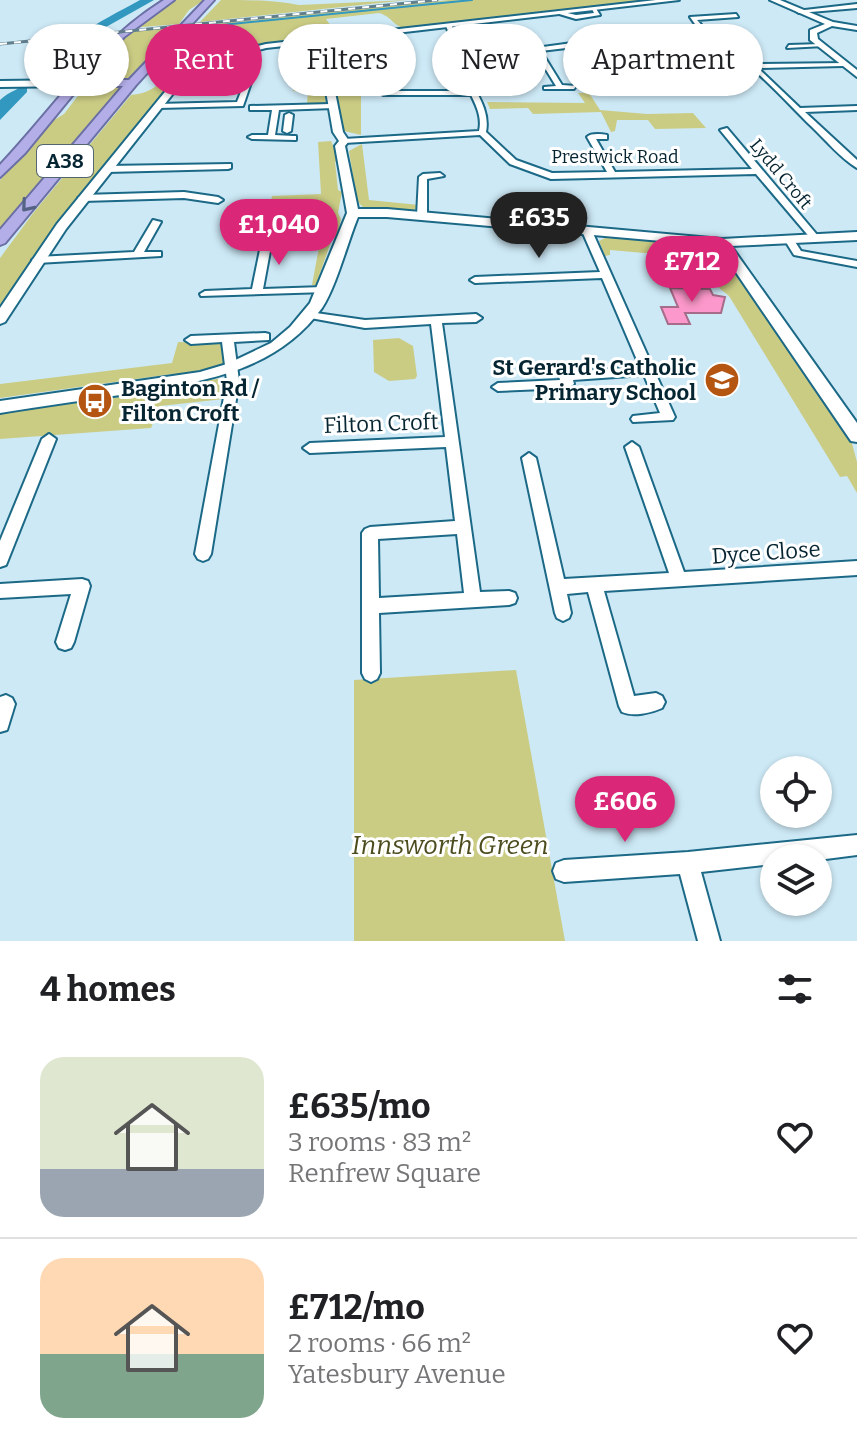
<!DOCTYPE html>
<meta charset="utf-8">
<style>
body{margin:0;font-family:Bitter,serif;background:#f6f6f6;color:#202124;height:100vh;display:flex;flex-direction:column;font-size:30px;white-space:nowrap}
*{box-sizing:border-box;margin:0}
p{font-size:26px;color:#757577}
.icon{flex:none;width:44px;height:44px;fill:none;stroke:currentColor;stroke-width:2;stroke-linecap:round;stroke-linejoin:round}
.map{position:relative;height:941px;overflow:hidden}
.panel{display:flex;flex-direction:column;background:#fff;flex:1}
.panel>*{flex:none}
.banner{position:absolute;left:24px;top:24px;width:810px;height:72px;display:flex;gap:16px}
.tools{position:absolute;left:760px;top:756px;display:grid;gap:16px}
.tools a{display:grid;place-items:center;width:72px;height:72px;border-radius:50%;background:#fff;box-shadow:0 2px 6px #0004;font-size:40px}
.price{position:absolute;translate:-50% -68px;padding:0 18px;border-radius:28px;background:#db2777;color:#fff;font-size:26px;line-height:52px;filter:drop-shadow(0 2px 4px #0008)}
.price::after{content:'';position:absolute;left:50%;top:48px;width:24px;height:18px;margin-left:-12px;background:inherit;clip-path:polygon(0 0,100% 0,50% 100%)}
.price.current{background:#222;color:#fff}
ul{padding:0;list-style:none}
li{display:flex;align-items:center;gap:24px;height:200px;padding:0 40px}
li+li{border-top:2px solid #e0e0e0}
li span{display:grid;place-items:center;flex:none;width:224px;height:160px;border-radius:24px;color:#555}
li>.icon{margin-inline-start:auto}
span .icon{width:96px;height:96px;fill:#fffc;stroke-width:1}
li b{font-size:34px}
h2{display:flex;justify-content:space-between;align-items:center;height:96px;padding:0 40px;font-size:34px}
.tag{padding:0 28px;border-radius:36px;background:#fff;box-shadow:0 2px 6px #0004;font-size:28px;line-height:72px}
.tag.current{background:#db2777;color:#fff}
.map>svg:first-child{display:block}
</style>
<div class="map">
<svg width="857" height="941" viewBox="0 0 857 941">
<rect width="100%" height="100%" fill="#cde9f6"/>
<!-- green -->
<g fill="#cbcc84">
<polygon points="175,0 204,0 189,10 179,24 131,28"/>
<path d="M221,0C248,0 273,0 299,5L408,0L200,22Z"/>
<path d="M449,0H656L407,29C392,26 393,17 379,13L326,19L337,35L244,46L200,59L162,60L194,26Z"/>
<polygon points="178,27 131,79 90,79 123,36 129,32"/>
<path d="M198,61L182,73L127,139L0,314V258L34,212L131,95C162,93 168,67 198,61Z"/>
<polygon points="319,63 326,103 307,104 308,91 293,91 298,64"/>
<polygon points="371,82 375,93 361,93 361,135 344,131 337,104 338,83"/>
<polygon points="119,87 120,89 0,231 0,180 54,120 64,114 84,88"/>
<polygon points="578,93 589,93 600,110 647,114 693,113 706,128 655,129 648,120 617,120 615,131 611,132 601,112 533,114 528,108 490,109 487,102 585,103"/>
<polygon points="331,141 339,160 335,162 338,190 342,192 338,213 341,219 337,237 332,239 319,276 321,279 317,285 312,285 319,247 312,246 312,210 269,212 272,196 321,194 318,142"/>
<polygon points="362,144 369,200 419,205 414,210 363,207 357,201 349,151"/>
<path d="M607,237C639,240 697,236 723,257L850,436L857,462V493L847,476L840,477L729,296L719,288L705,260L669,261L667,255L610,250V255L605,256L599,241Z"/>
<polygon points="399,338 413,346 417,376 415,379 389,381 374,372 373,340"/>
<polygon points="178,342 225,343 227,360 222,365 175,376 172,374 0,398 0,384 172,363"/>
<polygon points="221,378 228,387 224,399 160,406 151,428 0,439 0,413 134,395"/>
<polygon points="516,670 565,941 354,941 354,680"/>
</g>
<!-- water -->
<path fill="#3298bf" d="M140,0H154L90,36L27,88V92L0,120V100C9,91 22,89 30,79C63,40 96,24 140,0Z"/>
<g fill="none" stroke-linecap="round" stroke-linejoin="round">
<!-- stream -->
<polyline stroke="#3298bf" stroke-width="2" points="192,28 472,0"/>
</g>
<!-- building -->
<polygon fill="#fc98cb" stroke="#a76c8a" stroke-width="2" points="670,288 710,289 713,295 725,297 721,313 685,313 690,324 668,324 661,307 678,307"/>
<g fill="none" stroke-linecap="round" stroke-linejoin="round">
<defs>
<g id="minor">
<polygon points="857,4 857,8 799,13 796,11"/>
<polygon points="595,7 600,15 576,19 556,13 559,11 576,15 594,13 592,9"/>
<path d="M736,14L738,17L697,20L707,31L708,35L729,44L754,64L845,63L843,66L758,68L800,108L857,106V110L805,112L857,160V168C840,158 825,139 811,126C787,103 738,47 707,39C679,31 643,39 614,42L650,88L672,87L670,84L673,82L681,89L677,91L645,92L608,43L541,51L562,85L576,86L574,89H544V87L556,86L535,52L473,60L464,67C472,88 491,108 486,132L516,160L552,173L607,172L587,137C591,133 601,134 607,135V139H596L615,172L752,169L720,130L727,128L818,236V240H812L756,174L551,179L510,164L480,135L344,143L340,141L344,139L479,131C482,118 477,107 471,95H383L375,89L372,62L358,58V56L377,60L382,88L387,91H468L457,66L469,57L609,38L651,34H702L690,17Z"/>
<polygon points="449,24 452,26 456,39 451,38 446,26"/>
<polygon points="789,45 821,44 824,46 787,48"/>
<polygon points="285,60 325,60 328,62 325,64 283,63"/>
<polygon points="253,66 256,68 243,106 158,108 154,106 158,104 237,102 250,68"/>
<polygon points="331,104 334,104 334,108 279,110 275,135 293,136 296,136 296,140 252,139 248,137 252,135 268,135 272,110 250,110 250,106"/>
<polygon points="289,113 293,115 291,131 287,133 283,131 285,115"/>
<polygon points="231,164 231,168 228,169 107,172 103,169 107,166"/>
<polygon points="423,174 440,173 444,176 427,179 427,216 422,219 417,216 419,177"/>
<polygon points="184,192 218,197 223,200 218,203 184,198 83,201 78,198 83,195"/>
<polygon points="153,220 161,222 144,252 161,252 161,256 37,263 32,260 37,257 134,252"/>
<polygon points="587,228 592,231 675,417 673,420 633,422 631,419 633,416 660,413 644,375 573,380 574,384 568,388 498,391 492,387 498,383 560,380 559,376 565,372 640,367 602,278 475,283 470,280 475,277 600,272 582,231"/>
<polygon points="268,232 273,235 263,289 323,287 327,288 327,292 201,296 200,294 205,291 252,289 263,235"/>
<polygon points="786,237 792,237 801,251 857,261 857,267 794,255 784,239"/>
<path d="M309,312L365,320L476,314L482,318L476,322L442,323L480,592L509,591L515,593L517,598L515,603L509,605L379,613L380,673L377,679L371,682L365,679L362,673V533L365,529L370,527L455,521L446,447L310,453L303,448L310,443L445,437L431,324L365,328L305,317V313ZM457,534L464,593L379,598L378,539Z"/>
<polygon points="265,333 269,334 269,340 234,342 239,381 211,554 208,559 203,561 198,559 195,554 227,381 222,342 191,344 185,340 191,336"/>
<polygon points="49,434 56,439 8,560 6,565 0,567 0,541 42,439"/>
<path d="M632,442L639,447L684,572L857,561V575L604,591L634,696L656,693L662,696L665,702L662,708C651,713 633,717 622,712L619,706L588,592L567,594L571,613L569,618L563,621L557,618L555,613L522,458L529,453L536,458L564,579L669,573L625,447Z"/>
<polygon points="82,579 88,581 90,586 74,642 71,648 65,650 59,648 56,642 71,594 0,598 0,584"/>
<polygon points="6,695 12,698 15,704 7,730 0,732 0,697"/>
<polygon points="857,835 857,855 818,860 774,858 774,864 701,872 720,941 698,941 680,874 564,882 556,879 553,871 556,863 564,860 688,852"/>
</g>
<g id="tertiary">
<path d="M656,0H679L319,42L329,62L343,132L349,141L345,146L358,209H387L722,239L857,232V240L731,246L857,423V442L851,441L718,246L387,217H358C348,241 336,287 322,308C275,373 200,382 127,394C85,400 42,406 0,413V401L200,372L227,364L271,343L290,327L310,303L347,213L335,146L339,141L333,132L321,62L312,43L266,48L210,63L179,86L66,229L5,322L0,324V308L57,224L173,82L204,59L266,44Z"/>
<polygon points="770,0 780,0 833,22 857,26 857,30 832,26 817,33 818,39 857,70 857,77 810,40 810,30 825,24"/>
<polygon points="0,81 77,80 81,83 77,86 0,87"/>
</g>
<path id="trunk" d="M164,0H174L124,37L85,80H129L205,0H214L136,85L5,243L0,245V230L123,86H80L25,153L0,177V165C54,108 96,42 164,0Z"/>
</defs>
<!-- minor casing -->
<use href="#minor" stroke="#1b6986" stroke-width="4"/>
<!-- tertiary casing -->
<use href="#tertiary" stroke="#1b6986" stroke-width="4"/>
<!-- trunk casing -->
<use href="#trunk" stroke="#6b70a4" stroke-width="4"/>
<!-- minor -->
<use href="#minor" fill="#fff" fill-rule="evenodd"/>
<!-- tertiary -->
<use href="#tertiary" fill="#fff" fill-rule="evenodd"/>
<!-- trunk -->
<use href="#trunk" fill="#b4aee8" fill-rule="evenodd"/>
<defs>
<polyline id="rail" points="0,44 437,0"/>
</defs>
<!-- rail casing -->
<use href="#rail" stroke="#607e8b" stroke-width="3"/>
<!-- rail -->
<use href="#rail" stroke="#fff" stroke-width="2" stroke-dasharray="7" stroke-linecap="butt"/>
</g>
<!-- one-way arrows -->
<defs><path id="oneway-chevron" d="M-2-3.5L2.5 0L-2 3.5" fill="none" stroke-width="1.6" stroke-linecap="round" stroke-linejoin="round" transform="scale(2)"/></defs>
<use stroke="#546384" href="#oneway-chevron" transform="translate(27 206) rotate(130)"/>
<!-- icons -->
<defs>
<symbol id="school-disc" viewBox="-11 -11 22 22"><circle r="9.5" fill="#b55512" stroke="#fff"/><path d="M0-5L7-2L0 1L-7-2ZM-4 1L0 2.5L4 1V4Q0 6-4 4Z" fill="#fff"/></symbol>
<symbol id="bus-disc" viewBox="-11 -11 22 22"><circle r="9.5" fill="#b55512" stroke="#fff"/><path d="M-5-6H5V4H4V6H2V4H-2V6H-4V4H-5ZM-3.5-4V0h7V-4ZM-3.5 1.2v1.5H-2V1.2ZM2 1.2v1.5H3.5V1.2Z" fill="#fff"/></symbol>
</defs>
<g fill-rule="evenodd">
<use href="#school-disc" x="702" y="360" width="40" height="40"/>
<use href="#bus-disc" x="75" y="381" width="40" height="40"/>
</g>
<g text-anchor="middle" stroke-width="6" stroke-linejoin="round" paint-order="stroke">
<!-- far-street labels -->
<g font-size="18" fill="#062532" stroke="#fff">
<text x="615" y="163">Prestwick Road</text>
<text transform="translate(781 174) rotate(50)" y="6">Lydd Croft</text>
</g>
<!-- shield labels -->
<rect fill="#fff" stroke="#516670" stroke-width="2" x="37" y="145" width="56" height="32" rx="6"/>
<g font-size="20" font-weight="bold" fill="#062532">
<text x="65" y="168">A38</text>
</g>
<!-- poi labels -->
<g font-size="22" font-weight="bold" fill="#062532" stroke="#fff" text-anchor="end">
<text x="696" y="375">St Gerard's Catholic<tspan x="696" dy="25">Primary School</tspan></text>
<text x="121" y="396" text-anchor="start">Baginton Rd /<tspan x="121" dy="25">Filton Croft</tspan></text>
</g>
<!-- street labels -->
<g font-size="22" fill="#062532" stroke="#fff">
<text transform="translate(381 423) rotate(-2)" y="8">Filton Croft</text>
<text transform="translate(766 552) rotate(-4)" y="8">Dyce Close</text>
</g>
<!-- near-park labels -->
<g font-size="26" font-style="italic" fill="#4c4c1e" stroke="#fff">
<text x="450" y="854">Innsworth Green</text>
</g>
</g>
</svg>
<div class="tools">
<a><svg class="icon" aria-label="locate" viewBox="0 0 24 24"><circle cx="12" cy="12" r="6"/><path d="M12 2v4M12 18v4M2 12h4M18 12h4"/></svg></a>
<a><svg class="icon" aria-label="layers" viewBox="0 0 24 24"><path d="M12 4l9 5-9 5-9-5zM3 14l9 5 9-5"/></svg></a>
</div>
<b class="price current" style="left:539px;top:260px">£635</b>
<b class="price" style="left:279px;top:267px">£1,040</b>
<b class="price" style="left:692px;top:304px">£712</b>
<b class="price" style="left:625px;top:844px">£606</b>
<div class="banner">
<a class="tag">Buy</a>
<a class="tag current">Rent</a>
<a class="tag">Filters</a>
<a class="tag">New</a>
<a class="tag">Apartment</a>
</div>
</div>
<section class="panel">
<h2>4 homes<svg class="icon" aria-label="filters" viewBox="0 0 24 24"><path d="M4 7h16M4 17h16"/><circle cx="9" cy="7" r="2"/><circle cx="15" cy="17" r="2"/></svg></h2>
<ul>
<li><span style="background:linear-gradient(#dfe7d0 70%,#9aa5b1 0)"><svg class="icon" aria-label="home" viewBox="0 0 24 24"><path d="M3 11l9-7 9 7M6 9v11h12V9"/></svg></span><div><b>£635/mo</b><p>3 rooms · 83 m²</p><p>Renfrew Square</p></div><svg class="icon" aria-label="heart" viewBox="0 0 24 24"><path d="M12 20l-8-8c-3-5 5-10 8-4 3-6 11-1 8 4z"/></svg></li>
<li><span style="background:linear-gradient(#ffd9b3 60%,#7fa58c 0)"><svg class="icon" aria-label="home" viewBox="0 0 24 24"><path d="M3 11l9-7 9 7M6 9v11h12V9"/></svg></span><div><b>£712/mo</b><p>2 rooms · 66 m²</p><p>Yatesbury Avenue</p></div><svg class="icon" aria-label="heart" viewBox="0 0 24 24"><path d="M12 20l-8-8c-3-5 5-10 8-4 3-6 11-1 8 4z"/></svg></li>
</ul>
</section>
